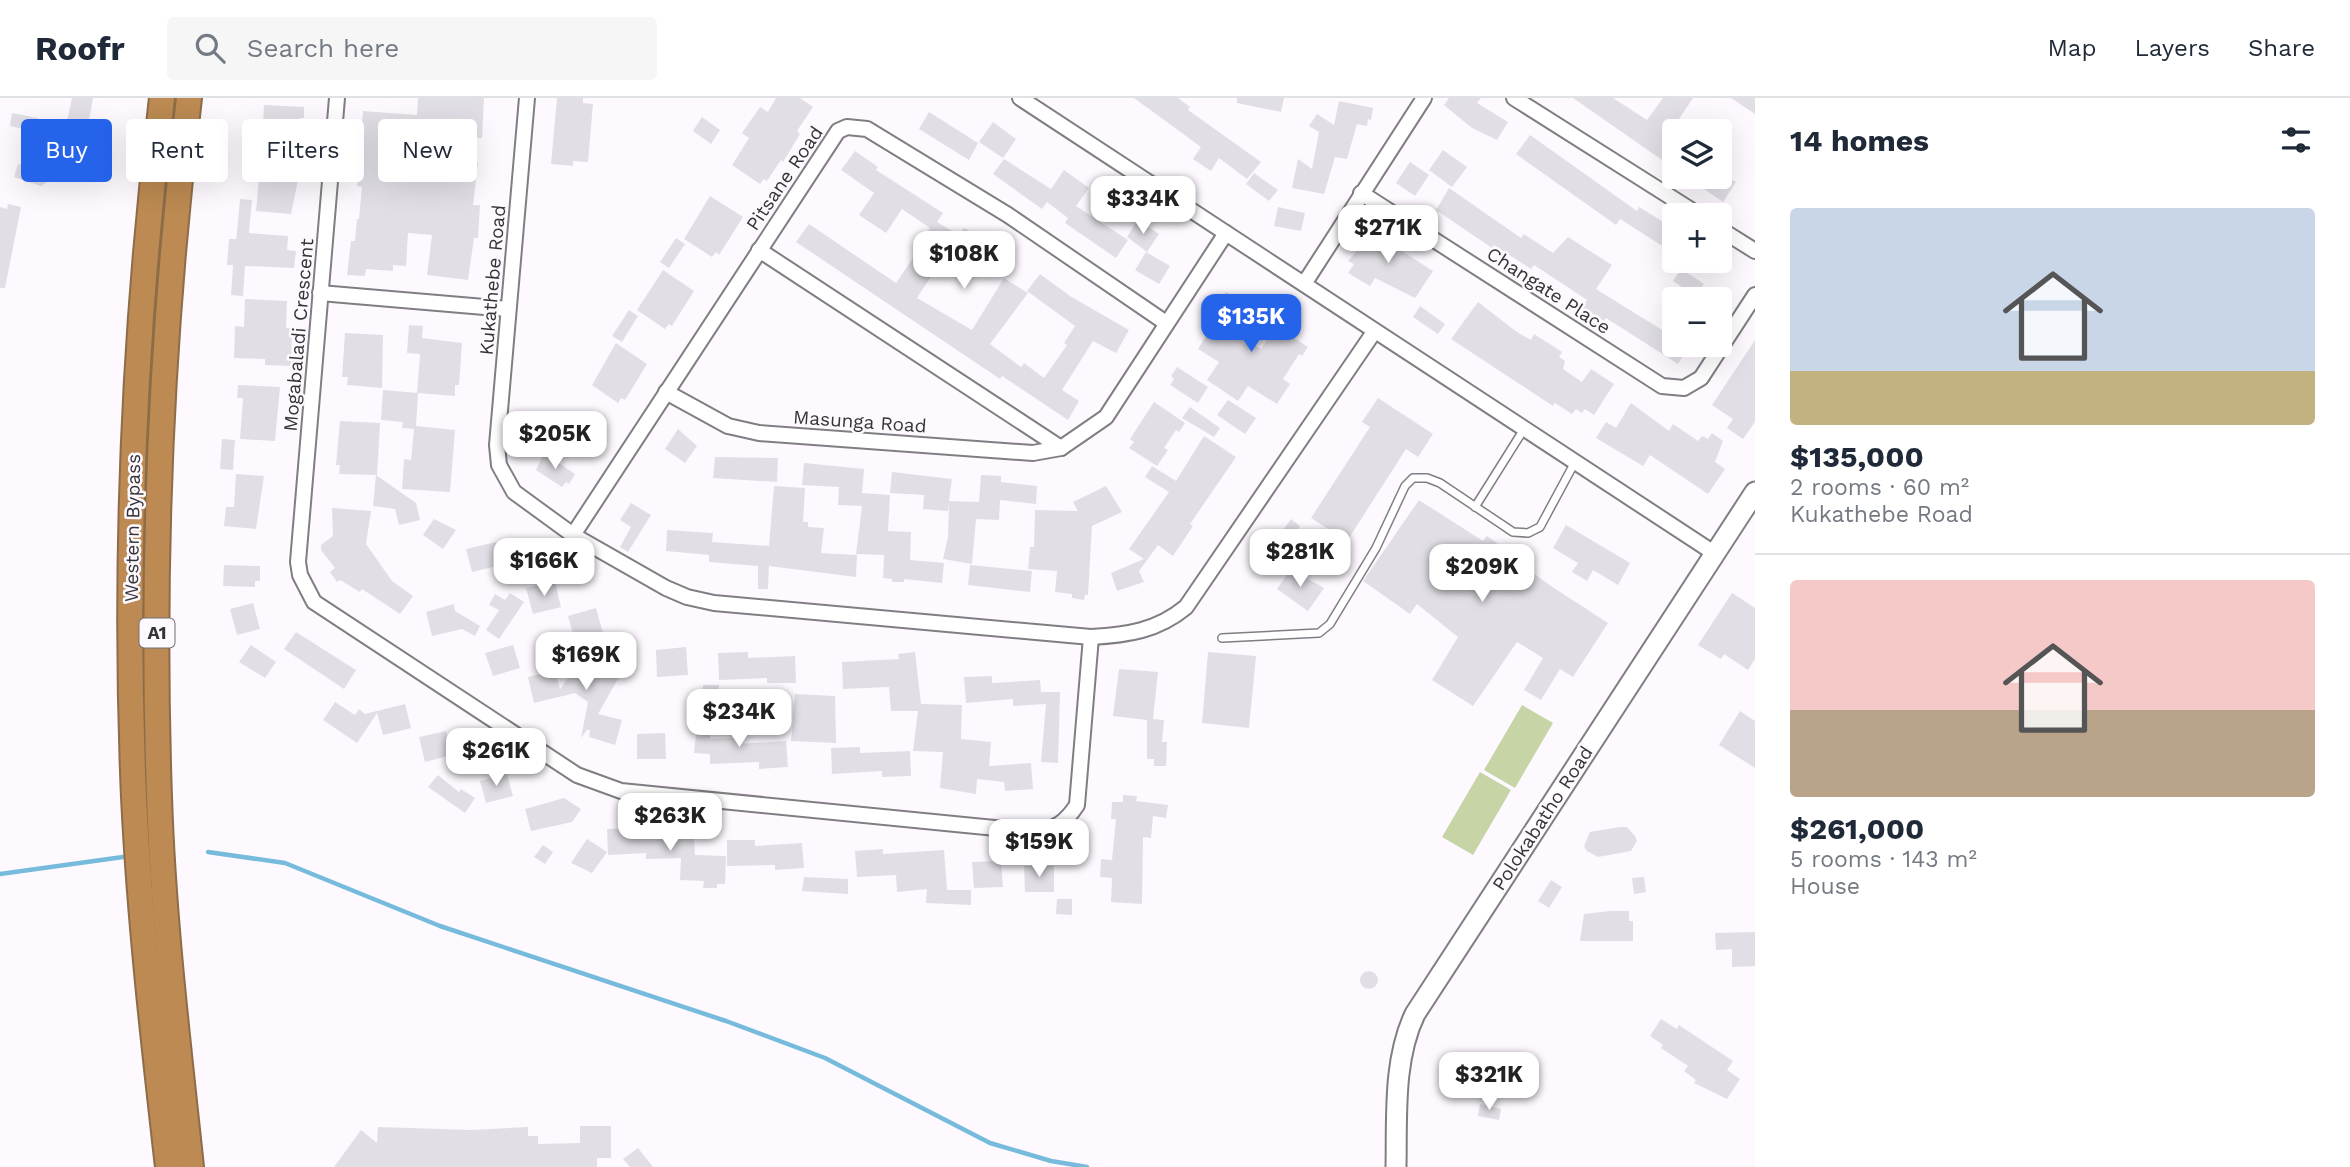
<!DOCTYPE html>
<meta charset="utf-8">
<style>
body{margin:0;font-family:"Work Sans",sans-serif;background:#f6f6f7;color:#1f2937;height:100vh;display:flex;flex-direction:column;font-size:26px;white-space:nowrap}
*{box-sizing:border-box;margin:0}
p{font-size:23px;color:#747a83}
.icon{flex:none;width:38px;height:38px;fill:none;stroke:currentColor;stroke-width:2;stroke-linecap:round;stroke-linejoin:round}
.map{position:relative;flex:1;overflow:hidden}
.drawer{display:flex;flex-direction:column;background:#fff;width:595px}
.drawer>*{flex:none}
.banner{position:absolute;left:21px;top:21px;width:665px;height:63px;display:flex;gap:14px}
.tools{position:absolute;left:1662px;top:21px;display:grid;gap:14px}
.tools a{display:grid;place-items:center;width:70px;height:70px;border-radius:7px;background:#fff;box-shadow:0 7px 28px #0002;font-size:35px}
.price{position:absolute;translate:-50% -60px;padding:0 16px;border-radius:14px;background:#fff;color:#222;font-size:23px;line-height:46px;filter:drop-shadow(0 2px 4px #0008)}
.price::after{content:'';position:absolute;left:50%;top:42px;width:21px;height:16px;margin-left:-10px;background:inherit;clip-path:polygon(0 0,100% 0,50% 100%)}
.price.active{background:#2563eb;color:#fff}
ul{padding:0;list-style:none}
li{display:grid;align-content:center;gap:14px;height:371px;padding:0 35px}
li+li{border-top:2px solid #e0e1e3}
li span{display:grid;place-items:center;height:217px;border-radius:7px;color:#555}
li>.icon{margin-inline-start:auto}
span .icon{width:126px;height:126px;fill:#fffc;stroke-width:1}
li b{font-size:30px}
h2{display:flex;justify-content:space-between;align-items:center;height:84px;padding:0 35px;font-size:30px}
.tag{padding:0 24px;border-radius:7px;background:#fff;box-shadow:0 7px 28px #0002;font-size:24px;line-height:63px}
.tag.active{background:#2563eb;color:#fff}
header{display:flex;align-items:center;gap:42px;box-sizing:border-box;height:98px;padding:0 35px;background:#fff;border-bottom:2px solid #e0e1e3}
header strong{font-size:33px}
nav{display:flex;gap:38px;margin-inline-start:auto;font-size:24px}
.search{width:490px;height:63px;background:#f6f6f7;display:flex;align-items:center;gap:18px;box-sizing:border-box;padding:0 24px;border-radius:7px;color:#747a83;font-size:26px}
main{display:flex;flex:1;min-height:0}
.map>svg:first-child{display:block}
</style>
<header>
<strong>Roofr</strong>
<div class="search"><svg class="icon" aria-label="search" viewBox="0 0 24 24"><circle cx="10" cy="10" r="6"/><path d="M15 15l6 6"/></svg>Search here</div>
<nav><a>Map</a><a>Layers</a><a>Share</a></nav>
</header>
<main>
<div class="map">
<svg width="1755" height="1069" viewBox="0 0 1755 1069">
<rect width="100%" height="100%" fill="#fdf9ff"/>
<!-- green -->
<g fill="#c7d4a6">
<polygon points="1522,607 1553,625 1515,690 1484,672"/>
<polygon points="1480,674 1511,692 1473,757 1442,739"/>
</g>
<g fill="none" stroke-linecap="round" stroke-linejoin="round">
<!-- stream -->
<g stroke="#76bbdb" stroke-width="4.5">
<polyline points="208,754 285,765 440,828 726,923 825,960 990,1045 1051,1063 1087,1069"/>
<polyline points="0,776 123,759"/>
</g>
</g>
<!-- building -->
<g fill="#e1dfe5" fill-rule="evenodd">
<polygon points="72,0 93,0 84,50 45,44 65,72 41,88 14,79 18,66 48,72 33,50 52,37 10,28 12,15 38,20 37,23 66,28"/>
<path d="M418,0H484L482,40H473L471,64L478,65L473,107H480L478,140H474L468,182L427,177L432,137L408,135L406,168L393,167V173L366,171L365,178L347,177L351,143H355L357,121H359L362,89L357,88L363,13L417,17ZM388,31L430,34L429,41L435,42L432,67L386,63Z"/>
<polygon points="557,0 583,0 583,5 593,6 588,64 573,63 573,68 551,66"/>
<polygon points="776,0 800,0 813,9 797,33 800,36 783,64 781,62 767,83 764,81 760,86 732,67 749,40 742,35 760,9 768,14"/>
<polygon points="1134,0 1178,0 1190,9 1188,12 1261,64 1247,81 1219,60 1211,73 1193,61 1201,49"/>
<polygon points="1237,0 1284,0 1281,14 1237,5"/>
<polygon points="1449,0 1481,0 1477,5 1508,24 1497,42 1472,30 1444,7"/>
<polygon points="1573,0 1613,0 1647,22 1663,0 1693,0 1675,27 1675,71"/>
<polygon points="1731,0 1755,0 1755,16"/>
<polygon points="1339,3 1373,10 1371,22 1368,21 1367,28 1357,26 1347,61 1335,59 1324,96 1292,90 1298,61 1312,71 1319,34 1309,28 1317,16 1334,27"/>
<polygon points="264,7 304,9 304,20 300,20 298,82 291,116 256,113 259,79 252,79 253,56 246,55 248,26 263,27"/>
<polygon points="929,14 978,45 969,62 919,31"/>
<polygon points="702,19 720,32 711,46 693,33"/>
<polygon points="993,24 1016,41 1003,60 979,44"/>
<polygon points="1530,37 1637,113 1639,109 1675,131 1675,156 1620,121 1616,127 1516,56"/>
<polygon points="1443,52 1467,69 1452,89 1429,72"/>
<polygon points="855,53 878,69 876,72 943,115 937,124 959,137 964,130 1016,161 1004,179 973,159 969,166 948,152 917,200 972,232 1004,180 1028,195 990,246 1021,269 1024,265 1044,280 1067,247 1064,245 1075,228 1027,193 1040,176 1070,198 1129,232 1116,255 1093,243 1062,292 1079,303 1068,322 1002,278 1000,281 796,144 809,126 896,185 920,150 917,149 930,130 902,111 886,135 859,117 874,95 841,72"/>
<polygon points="1004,61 1051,91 1064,72 1089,90 1076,108 1128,142 1116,160 1065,125 1068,120 1047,104 1042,111 993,76"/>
<polygon points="1410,64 1429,77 1415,98 1396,85"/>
<polygon points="1720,74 1736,84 1723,104 1687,79 1720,79"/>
<polygon points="1254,75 1278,92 1269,103 1246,86"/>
<polygon points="1449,90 1521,140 1524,136 1553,155 1568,139 1612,167 1596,191 1675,240 1675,247 1690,247 1678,266 1606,220 1604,223 1582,209 1587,202 1534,167 1531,171 1494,147 1492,150 1436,112"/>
<polygon points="710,98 743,119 719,157 716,154 712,159 684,141"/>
<polygon points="240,101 252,102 249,135 288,138 287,152 296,153 294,170 245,168 243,198 231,197 233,167 227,167 229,141 236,141 237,134"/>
<polygon points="8,106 21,109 5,190 0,190 0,109 7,111"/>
<polygon points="1278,109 1305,115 1301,133 1274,128"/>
<polygon points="1138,122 1159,136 1147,154 1127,139"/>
<polygon points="1377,130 1397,143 1394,148 1433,173 1415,200 1375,180 1370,188 1348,175 1354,166 1348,163"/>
<polygon points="676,140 685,146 669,170 660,164"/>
<polygon points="1146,154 1170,168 1159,186 1135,172"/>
<polygon points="1681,171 1704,186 1695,198 1673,183"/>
<polygon points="663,172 694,193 672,228 669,226 665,231 637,212"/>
<polygon points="1226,194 1257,214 1241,239 1261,251 1285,215 1296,221 1288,236 1308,249 1302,258 1299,256 1283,281 1290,286 1277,306 1248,288 1238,303 1207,282 1219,264 1198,251 1208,235 1217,241 1231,220 1219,212 1223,205 1220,203"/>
<polygon points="245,201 287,203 286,230 292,230 291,268 265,267 265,261 234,260 235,228 244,229"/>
<polygon points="1478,204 1517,234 1531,242 1534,236 1562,254 1559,259 1565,263 1563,271 1582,284 1591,271 1614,286 1594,317 1585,311 1582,315 1576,311 1572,316 1555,305 1553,308 1451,241"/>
<polygon points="1420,208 1445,226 1438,236 1413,219"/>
<polygon points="629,212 638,218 622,244 612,238"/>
<polygon points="409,227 423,228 422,240 462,245 459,287 455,287 455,298 417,295 420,256 407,255"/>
<polygon points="345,235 383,237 382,290 347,287 348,279 342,279"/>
<polygon points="1755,242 1755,324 1743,341 1727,330 1733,321 1712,307"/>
<polygon points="616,245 647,266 625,302 621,300 618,305 592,287"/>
<polygon points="1177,269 1208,289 1198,305 1170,287 1174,281 1171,278"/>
<polygon points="238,287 280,289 275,343 240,341 243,300 237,300"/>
<polygon points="383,292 418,295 416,328 455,332 450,394 402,391 404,361 411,362 414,331 402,330 403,324 381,322"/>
<polygon points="1378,300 1433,336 1418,359 1406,351 1347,443 1311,420 1370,329 1362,324"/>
<polygon points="1228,302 1256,320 1245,336 1217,317"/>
<polygon points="1154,304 1185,325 1179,334 1176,332 1164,350 1168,352 1157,368 1129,350 1134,344 1130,341"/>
<polygon points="1631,305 1669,333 1673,326 1698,343 1702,338 1708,341 1712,335 1723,343 1715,364 1725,371 1708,396 1650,357 1643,368 1596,340 1606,324 1616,330"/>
<polygon points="1190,309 1220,330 1214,339 1182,320"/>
<polygon points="568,318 600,339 593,349 590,346 586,352 558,333"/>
<polygon points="340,323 380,325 377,377 339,376 340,367 336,367"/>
<polygon points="678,331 697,348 685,365 665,351"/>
<polygon points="1204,338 1236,359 1190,426 1193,428 1173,458 1158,447 1139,473 1144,484 1117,493 1111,475 1144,461 1129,451 1169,394 1145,379 1152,368 1176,383"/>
<polygon points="222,341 235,342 233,372 220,371"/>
<polygon points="544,355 575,376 569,386 566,384 562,389 536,372"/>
<polygon points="715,359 778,360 777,384 713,380"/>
<polygon points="804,365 864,371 862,395 890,397 888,433 911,434 910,462 944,465 942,485 904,481 904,484 892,484 892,481 883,480 884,457 856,456 862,408 838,407 839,389 802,387"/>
<polygon points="892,374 952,381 949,403 979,404 981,377 1001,378 1001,384 1037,388 1036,406 1000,402 999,422 976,421 972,466 943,461 948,439 949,404 948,413 923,411 924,397 890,395"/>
<polygon points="236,376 264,378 256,431 224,428 226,409 234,409"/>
<polygon points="376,377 416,405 420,422 399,427 395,411 373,408"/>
<polygon points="774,388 805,390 803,424 808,424 808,429 824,430 821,455 857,457 856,479 769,468 768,491 758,491 758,468 709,464 709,457 666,453 667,432 713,435 712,444 769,448"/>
<polygon points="1106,388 1122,414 1092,428 1088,497 1085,497 1084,502 1072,500 1072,496 1055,494 1057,473 1028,471 1030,449 1034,449 1035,412 1078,413 1073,404"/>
<polygon points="1419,402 1483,443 1487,438 1497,445 1495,448 1554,490 1608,525 1573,579 1560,571 1541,602 1524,592 1543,560 1517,544 1473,608 1432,582 1458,539 1417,506 1410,516 1363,483"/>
<polygon points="631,405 651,417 628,454 620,449 631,429 620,422"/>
<polygon points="332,410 371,413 366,446 392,483 413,498 400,516 362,491 360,494 340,482 337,484 330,474 335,470 321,452 321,447 333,438"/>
<polygon points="434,421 456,432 443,451 423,437"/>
<polygon points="1291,421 1300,428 1278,458 1269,451"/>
<polygon points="1566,427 1630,465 1618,487 1593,472 1587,483 1572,474 1578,465 1553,450"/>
<polygon points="496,444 501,467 472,474 466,451"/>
<polygon points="224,467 260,468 260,483 255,483 255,489 223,488"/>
<polygon points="970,467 1032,473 1030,494 968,487"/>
<polygon points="1291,471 1324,490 1308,513 1277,491"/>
<polygon points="555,484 561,509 533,516 526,490"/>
<polygon points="510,495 524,504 499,541 486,532 499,512 489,507 495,496 505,502"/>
<polygon points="1732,495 1755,510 1755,561 1748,572 1724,556 1721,561 1698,547"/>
<polygon points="253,505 260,531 237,537 230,511"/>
<polygon points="454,506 455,513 480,528 475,538 462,531 432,538 426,514"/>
<polygon points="596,510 603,535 575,543 568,518"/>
<polygon points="296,534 356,572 344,591 284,551"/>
<polygon points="251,547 276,564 265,580 239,564"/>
<polygon points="513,547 520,570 493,578 485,555"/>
<polygon points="592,548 624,570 598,616 622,622 615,647 589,639 590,632 587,632 581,640 588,604 575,595 534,605 528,579 555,572 560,591"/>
<polygon points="686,549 688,577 657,579 656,552"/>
<polygon points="748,554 748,560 795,558 796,585 767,585 767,580 719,582 718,555"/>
<polygon points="915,554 921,606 962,607 961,641 991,644 989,668 1031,665 1033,691 1005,693 1004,684 977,681 976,696 940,690 943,654 913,653 918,613 891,613 889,589 843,591 842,564 899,561 898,556"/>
<polygon points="1208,554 1256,558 1249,630 1202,625"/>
<polygon points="1119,571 1158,574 1153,621 1164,622 1162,644 1167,644 1166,668 1154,668 1154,661 1147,661 1147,622 1113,618"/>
<polygon points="992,578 992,585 1040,582 1041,594 1060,594 1058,665 1041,664 1046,606 1013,608 1013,601 966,605 964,579"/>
<polygon points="703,587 719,587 718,602 702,601"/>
<polygon points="795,596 835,598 836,645 791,643"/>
<polygon points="335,604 355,617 359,611 365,616 405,606 411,630 383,637 377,615 357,645 323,622"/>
<polygon points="1740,613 1755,623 1755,670 1719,647"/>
<polygon points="698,619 711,620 710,641 736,640 737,646 786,643 788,669 759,671 759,664 710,666 710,656 694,655"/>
<polygon points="446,633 452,657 425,664 419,639"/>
<polygon points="665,635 666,661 637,661 637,636"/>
<polygon points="860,649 860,655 910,653 911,678 882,679 882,673 832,676 831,650"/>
<polygon points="507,676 513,698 486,705 480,683"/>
<polygon points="438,677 459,694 461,691 475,700 465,715 428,689"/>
<polygon points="1123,697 1137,698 1136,703 1168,707 1166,720 1153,718 1151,740 1143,739 1142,806 1111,804 1112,780 1100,779 1101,761 1112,762 1116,721 1111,721 1112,704 1123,704"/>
<polygon points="564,700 581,711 572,724 531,733 525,711"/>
<polygon points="1620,729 1627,729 1635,738 1637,743 1631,753 1598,759 1587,753 1584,748 1590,734"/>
<polygon points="636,730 636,735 681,734 682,739 694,739 695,757 726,758 725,786 717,786 717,790 703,790 704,783 680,782 681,760 646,761 646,755 608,757 607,731"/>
<polygon points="587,741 607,754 592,775 571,765"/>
<polygon points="727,742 755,742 755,748 802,745 804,770 775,772 775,767 727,768"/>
<polygon points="543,747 553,754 545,766 534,759"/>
<polygon points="883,751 883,756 944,752 947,792 971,792 971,807 926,805 927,791 897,794 896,777 857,779 855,753"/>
<polygon points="1001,763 1003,789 974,790 972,764"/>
<polygon points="1024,768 1054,768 1054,794 1025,794"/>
<polygon points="804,779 848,781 848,796 802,793"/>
<polygon points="1644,779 1646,794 1634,796 1632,780"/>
<polygon points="1551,782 1562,789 1549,810 1538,803"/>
<polygon points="1057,801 1072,801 1072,817 1056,816"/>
<polygon points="1610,813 1629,813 1629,823 1633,823 1633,843 1580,843 1584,816"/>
<polygon points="1755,834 1755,868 1732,869 1732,851 1716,852 1715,835"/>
<circle cx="1369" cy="882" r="9"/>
<polygon points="1661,921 1677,931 1679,927 1733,963 1727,972 1740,981 1727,1001 1694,985 1696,982 1684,973 1688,968 1661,950 1663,947 1650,938"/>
<polygon points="1480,1006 1501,1011 1499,1022 1478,1018"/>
<polygon points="580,1028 611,1028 611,1060 597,1060 597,1069 334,1069 361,1032 377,1045 378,1029 471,1032 528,1029 528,1038 538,1038 538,1046 580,1045"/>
<polygon points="638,1050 653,1069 630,1069 623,1061"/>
</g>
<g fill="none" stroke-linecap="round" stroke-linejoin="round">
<defs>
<g id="lane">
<polyline points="1475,409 1524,331"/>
<polyline points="1222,540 1319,535 1330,526 1376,450 1405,388 1413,380 1427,380 1440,385 1513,434 1528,435 1540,429 1575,364"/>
</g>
<g id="street">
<path d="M337,0L298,464L300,477L314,504L577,677L621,693L1035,734C1056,731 1065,725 1077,707L1091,539"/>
<path d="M527,0L497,347L499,367L514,394L573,437L666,490L687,499L714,505L1091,539C1127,537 1157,533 1186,509L1374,234"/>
<polyline points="1020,0 1714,455"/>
<polyline points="1514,0 1699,117"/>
<polyline points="1361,95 1662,288 1684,290 1701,280 1755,197"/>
<polyline points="1720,131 1755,153"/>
<polyline points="759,152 1061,350"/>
<polyline points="1304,186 1424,0"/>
<polyline points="320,195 508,211"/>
<polyline points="666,294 728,328 759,335 1033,355 1061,350 1106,319 1226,135"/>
<polyline points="573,437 838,33 847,29 867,31 1008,117 1166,225"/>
</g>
<path id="secondary" d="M1396,1069C1397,1018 1393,962 1415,916L1755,394"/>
<g id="highway">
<path d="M162,0C134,232 124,466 134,699C140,823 154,946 168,1069"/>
<path d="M189,0C161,232 151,465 159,699C163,823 178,946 191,1069"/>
</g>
</defs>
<!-- lane casing -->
<use href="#lane" stroke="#817e83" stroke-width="10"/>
<!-- street casing -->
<use href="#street" stroke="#817e83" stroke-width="18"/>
<!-- secondary casing -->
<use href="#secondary" stroke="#817e83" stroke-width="23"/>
<!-- highway casing -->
<use href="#highway" stroke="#8d6c48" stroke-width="28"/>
<!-- lane -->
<use href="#lane" stroke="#fff" stroke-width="7"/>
<!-- street -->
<use href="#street" stroke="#fff" stroke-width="14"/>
<!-- secondary -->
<use href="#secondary" stroke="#fff" stroke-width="19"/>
<!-- highway -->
<use href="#highway" stroke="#bc8a52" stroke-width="24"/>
</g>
<g text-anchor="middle" stroke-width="5" stroke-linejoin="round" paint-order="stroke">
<!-- shield labels -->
<rect fill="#fdf9ff" stroke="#716f72" stroke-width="2" x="139.5" y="520.5" width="35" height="29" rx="5"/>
<g font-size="18" font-weight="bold" fill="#353436">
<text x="157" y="541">A1</text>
</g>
<!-- street labels -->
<g font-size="19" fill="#353436" stroke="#fdf9ff">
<text transform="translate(784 80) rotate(-56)" y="7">Pitsane Road</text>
<text transform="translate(492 182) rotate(-85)" y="7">Kukathebe Road</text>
<text transform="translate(1549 192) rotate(33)" y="7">Changate Place</text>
<text transform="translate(298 237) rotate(-85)" y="7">Mogabaladi Crescent</text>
<text transform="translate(860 323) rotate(4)" y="7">Masunga Road</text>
<text transform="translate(132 430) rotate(-89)" y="7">Western Bypass</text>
<text transform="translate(1542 720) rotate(-57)" y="7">Polokabatho Road</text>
</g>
</g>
</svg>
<div class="tools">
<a><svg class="icon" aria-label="layers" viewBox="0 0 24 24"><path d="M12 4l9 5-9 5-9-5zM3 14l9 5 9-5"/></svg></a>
<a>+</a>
<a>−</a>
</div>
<b class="price" style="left:1143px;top:138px">$334K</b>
<b class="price" style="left:1388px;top:167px">$271K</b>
<b class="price" style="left:964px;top:193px">$108K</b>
<b class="price active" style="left:1251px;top:256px">$135K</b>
<b class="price" style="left:555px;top:373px">$205K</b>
<b class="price" style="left:1300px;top:491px">$281K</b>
<b class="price" style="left:544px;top:500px">$166K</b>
<b class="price" style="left:1482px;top:506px">$209K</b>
<b class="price" style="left:586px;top:594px">$169K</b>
<b class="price" style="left:739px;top:651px">$234K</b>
<b class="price" style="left:496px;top:690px">$261K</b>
<b class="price" style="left:670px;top:755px">$263K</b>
<b class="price" style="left:1039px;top:781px">$159K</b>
<b class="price" style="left:1489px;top:1014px">$321K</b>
<div class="banner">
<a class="tag active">Buy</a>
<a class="tag">Rent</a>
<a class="tag">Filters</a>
<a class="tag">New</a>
</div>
</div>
<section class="drawer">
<h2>14 homes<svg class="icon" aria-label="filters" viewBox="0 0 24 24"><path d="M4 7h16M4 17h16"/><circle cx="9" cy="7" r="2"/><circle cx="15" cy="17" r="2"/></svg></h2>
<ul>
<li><span style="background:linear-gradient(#c9d6e8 75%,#c2b280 0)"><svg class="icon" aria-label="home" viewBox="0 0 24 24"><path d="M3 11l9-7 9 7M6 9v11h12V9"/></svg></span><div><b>$135,000</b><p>2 rooms · 60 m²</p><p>Kukathebe Road</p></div></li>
<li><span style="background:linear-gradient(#f6c9c9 60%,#b9a48a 0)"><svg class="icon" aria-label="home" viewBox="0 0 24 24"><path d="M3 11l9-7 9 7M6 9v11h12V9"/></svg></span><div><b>$261,000</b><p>5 rooms · 143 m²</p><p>House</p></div></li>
</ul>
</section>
</main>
